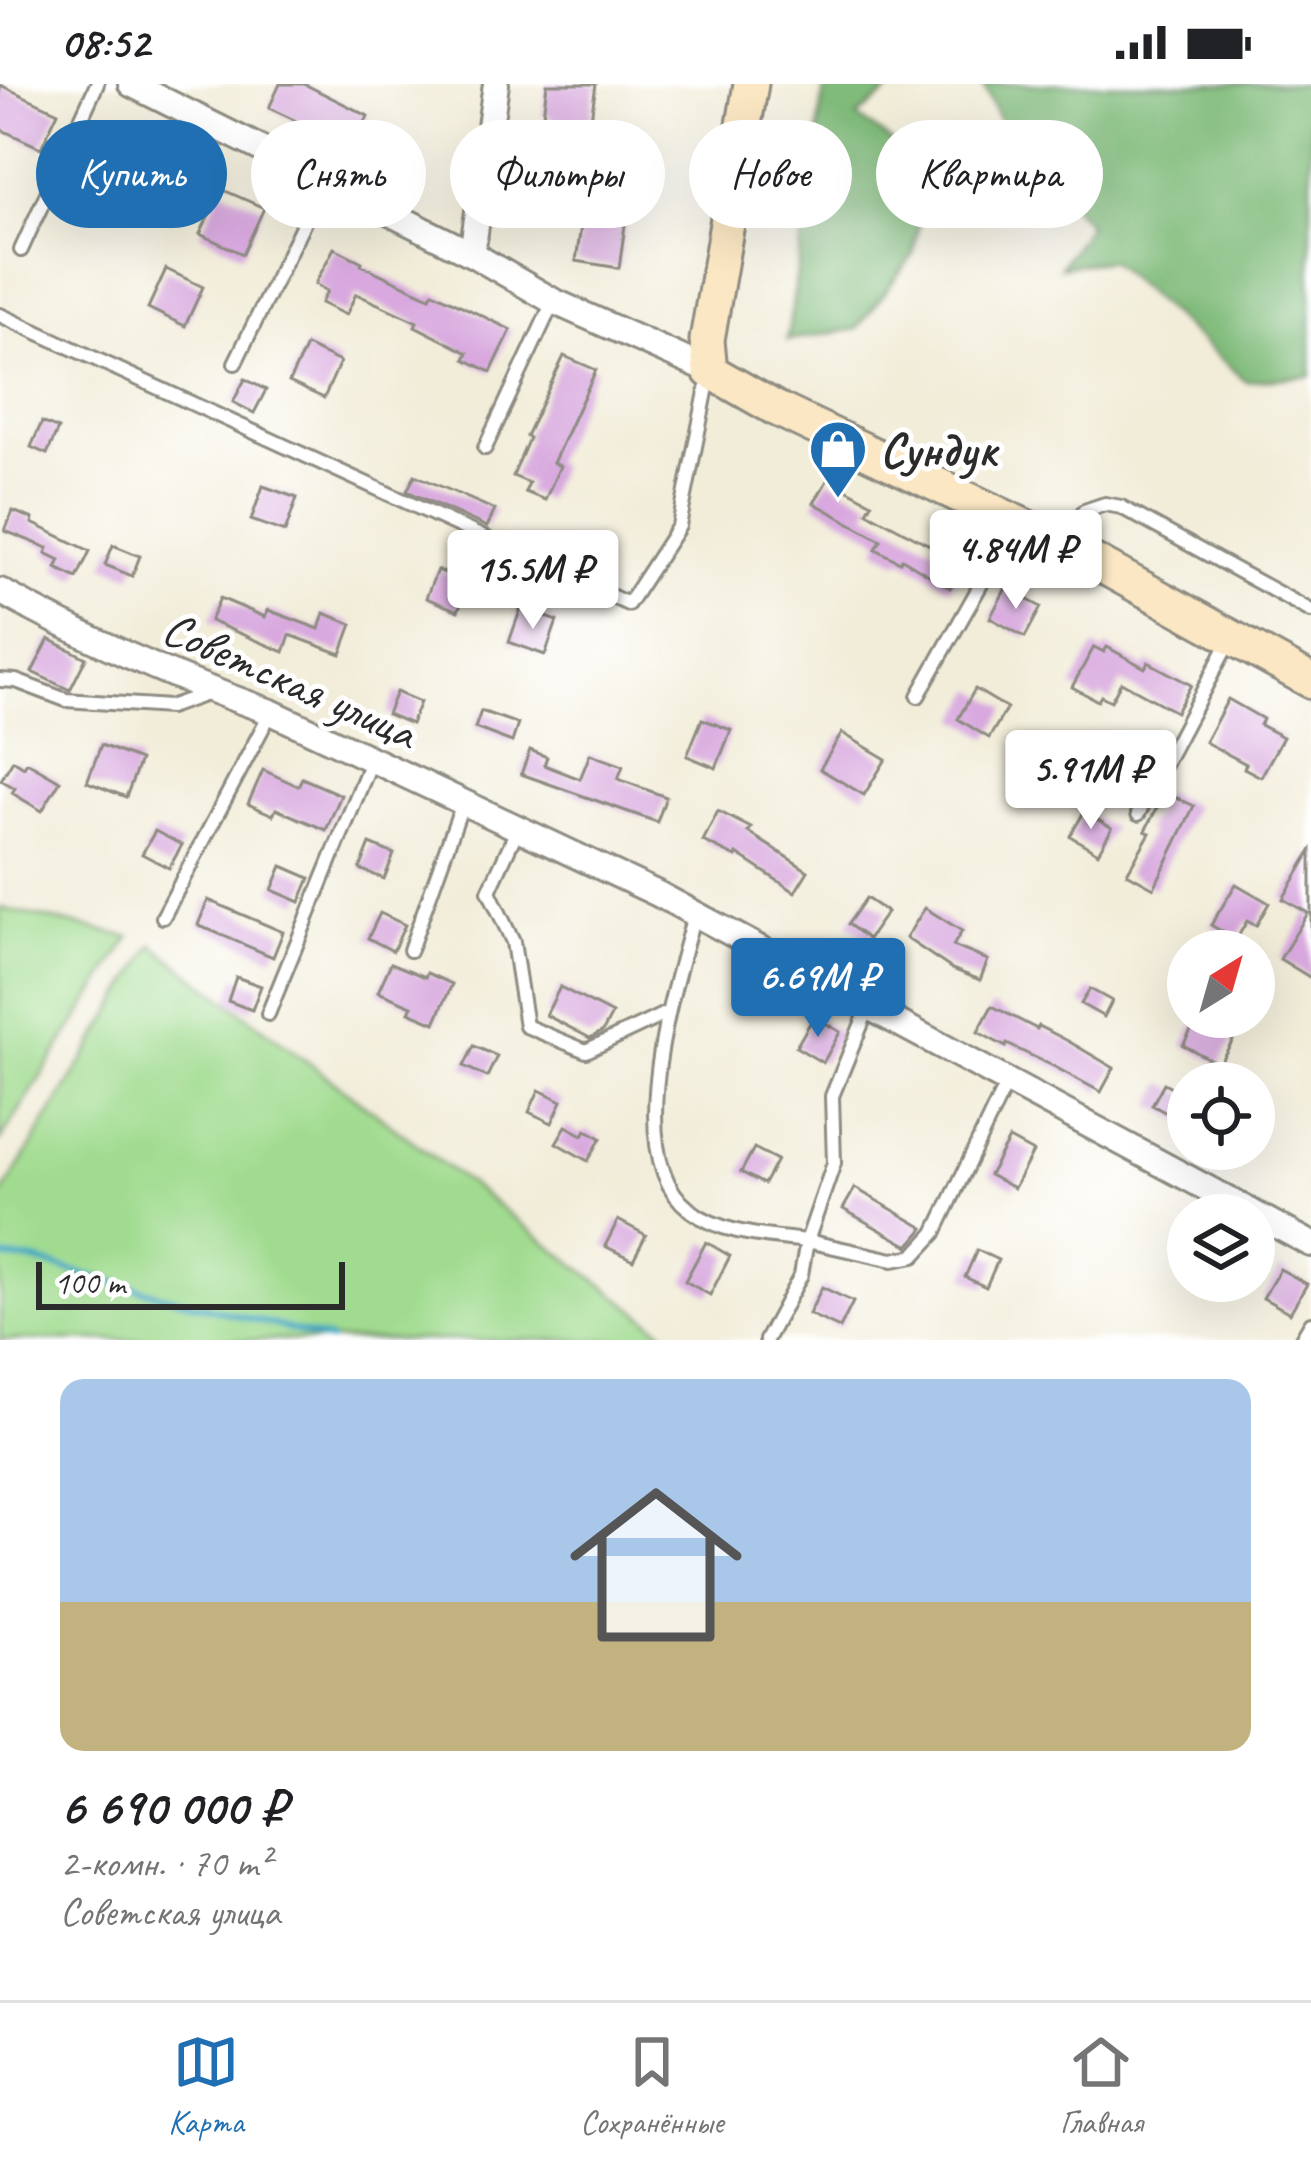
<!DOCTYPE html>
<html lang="ru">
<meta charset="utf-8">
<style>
body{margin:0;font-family:Caveat,sans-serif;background:#f6f6f6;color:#202124;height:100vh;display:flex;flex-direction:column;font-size:45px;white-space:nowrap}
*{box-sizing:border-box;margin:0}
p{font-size:39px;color:#757577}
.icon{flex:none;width:66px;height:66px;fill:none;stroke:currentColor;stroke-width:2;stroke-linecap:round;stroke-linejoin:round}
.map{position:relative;height:1256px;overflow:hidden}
.sheet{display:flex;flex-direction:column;background:#fff;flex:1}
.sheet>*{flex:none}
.guide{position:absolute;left:36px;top:36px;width:1239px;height:108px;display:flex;gap:24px}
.needle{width:78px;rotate:37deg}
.tools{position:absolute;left:1167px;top:846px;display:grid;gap:24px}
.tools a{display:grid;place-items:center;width:108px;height:108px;border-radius:50%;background:#fff;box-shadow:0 12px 48px #0002;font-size:60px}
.scale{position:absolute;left:36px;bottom:30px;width:309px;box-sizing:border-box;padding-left:12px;border:6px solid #2b2b2b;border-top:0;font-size:33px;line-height:42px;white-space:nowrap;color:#2b2b2b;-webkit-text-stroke:9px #fff;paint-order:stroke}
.price{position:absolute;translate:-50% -102px;padding:0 27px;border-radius:12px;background:#fff;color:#222;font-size:39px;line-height:78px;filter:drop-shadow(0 3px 6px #0008)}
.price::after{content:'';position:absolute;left:50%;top:72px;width:36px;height:27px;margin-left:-18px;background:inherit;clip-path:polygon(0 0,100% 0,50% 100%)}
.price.active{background:#1f6fb2;color:#fff}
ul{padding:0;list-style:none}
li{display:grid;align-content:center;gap:24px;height:636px;padding:0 60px}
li+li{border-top:3px solid #e0e0e0}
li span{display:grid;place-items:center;height:372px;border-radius:24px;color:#555}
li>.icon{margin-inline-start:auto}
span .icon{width:216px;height:216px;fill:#fffc;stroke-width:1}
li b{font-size:51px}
.pill{padding:0 42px;border-radius:54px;background:#fff;box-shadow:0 12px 48px #0002;font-size:42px;line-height:108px}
.pill.active{background:#1f6fb2;color:#fff}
.status{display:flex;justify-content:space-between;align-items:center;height:84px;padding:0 60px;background:#fff;direction:ltr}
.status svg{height:33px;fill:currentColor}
.dock{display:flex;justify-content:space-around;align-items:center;height:168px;border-top:3px solid #e0e0e0;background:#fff;font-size:33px;color:#757577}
.dock a{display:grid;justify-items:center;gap:6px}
.dock .active{color:#1f6fb2}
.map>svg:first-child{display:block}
</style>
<div class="status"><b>08:52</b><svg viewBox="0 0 49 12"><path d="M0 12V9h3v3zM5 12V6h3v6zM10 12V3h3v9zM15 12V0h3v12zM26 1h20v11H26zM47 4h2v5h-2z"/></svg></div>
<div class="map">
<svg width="1311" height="1256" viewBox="0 0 1311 1256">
<rect width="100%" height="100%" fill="#fff"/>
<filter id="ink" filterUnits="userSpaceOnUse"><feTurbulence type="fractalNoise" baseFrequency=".00833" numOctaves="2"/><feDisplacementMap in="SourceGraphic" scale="24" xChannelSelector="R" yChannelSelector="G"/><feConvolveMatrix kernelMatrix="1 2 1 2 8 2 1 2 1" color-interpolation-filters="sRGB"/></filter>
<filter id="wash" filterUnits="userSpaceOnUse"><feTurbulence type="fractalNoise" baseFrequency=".004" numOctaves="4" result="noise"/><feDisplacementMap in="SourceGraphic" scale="48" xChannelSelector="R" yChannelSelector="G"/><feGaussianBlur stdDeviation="2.7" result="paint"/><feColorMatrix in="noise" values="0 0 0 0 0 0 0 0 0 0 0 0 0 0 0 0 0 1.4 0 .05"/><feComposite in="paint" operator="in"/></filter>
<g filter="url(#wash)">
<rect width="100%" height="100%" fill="#f2edd9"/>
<!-- green -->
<g fill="#a0db8f" stroke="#66835d" stroke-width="3">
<polygon points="0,824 130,853 0,1057"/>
<polygon points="153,861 662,1246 679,1256 0,1256 0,1114"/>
</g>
<!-- forest -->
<g fill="#80bb7a" stroke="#567352" stroke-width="3">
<polygon points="825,0 898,0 857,33 929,84 913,171 857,245 787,256"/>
<polygon points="983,0 1311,0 1311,292 1246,297 1109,176 1060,183 1089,140 1009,57"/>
</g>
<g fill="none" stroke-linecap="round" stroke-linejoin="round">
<!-- stream -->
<polyline stroke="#43a7c3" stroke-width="6" points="0,1173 35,1177 330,1256"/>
</g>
<g id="blocks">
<!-- building -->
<g fill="#d8a8de">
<polygon points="280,0 304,0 368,32 354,64 269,24"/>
<polygon points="547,0 596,0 581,105 542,100 551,32 543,31"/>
<polygon points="0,1 58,28 41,64 0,45"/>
<polygon points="90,42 118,57 115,63 133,72 122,92 106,84 103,90 74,75"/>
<polygon points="221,105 264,124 243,170 200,150"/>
<polygon points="582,135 625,141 619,184 576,177"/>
<polygon points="334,164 362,178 361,181 430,213 433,208 511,246 491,288 465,275 468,269 415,242 417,238 356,210 346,231 321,219 327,207 315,200"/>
<polygon points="166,185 203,203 185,242 148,224"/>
<polygon points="306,262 340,278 324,314 289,298"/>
<polygon points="564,272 596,286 553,379 560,382 545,416 525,408 529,399 513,392 529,354 526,352"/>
<polygon points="245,295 266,306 254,329 233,318"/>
<polygon points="42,338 58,345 47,370 31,363"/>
<polygon points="415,391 495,426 487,443 407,407"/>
<polygon points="828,395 872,419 867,428 937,465 939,461 966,477 950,504 902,475 900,478 876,465 881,456 814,419"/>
<polygon points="263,402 297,414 285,448 251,436"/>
<polygon points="13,427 33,435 32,439 90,467 77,494 56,484 60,476 46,469 48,464 5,447"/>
<polygon points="113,461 140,472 132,492 105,481"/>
<polygon points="437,486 469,498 458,527 426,514"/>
<polygon points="1006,504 1041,523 1025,553 990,534"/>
<polygon points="220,514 265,533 268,526 319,545 324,529 352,540 341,570 290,551 284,568 210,537"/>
<polygon points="521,524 557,537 545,571 509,558"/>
<polygon points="49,555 86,574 70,606 32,588"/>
<polygon points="1094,563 1104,568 1107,563 1145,584 1148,578 1191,601 1176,628 1121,598 1111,617 1101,612 1098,617 1072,603"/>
<polygon points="975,605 1007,624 989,654 958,635"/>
<polygon points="396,608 420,618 411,640 387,630"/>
<polygon points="1228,615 1263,635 1260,641 1283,653 1261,693 1244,684 1246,680 1205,658"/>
<polygon points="481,627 518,640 512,658 475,644"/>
<polygon points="702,635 731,646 716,684 687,672"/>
<polygon points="842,649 886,675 864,711 820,685"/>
<polygon points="101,661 140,676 126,713 87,698"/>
<polygon points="530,666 547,673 544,681 580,695 590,670 623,682 618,695 666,713 657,738 521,690"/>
<polygon points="13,676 24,683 27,678 60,697 42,727 12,709 15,704 1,696"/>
<polygon points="263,686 298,702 302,694 341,711 326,746 276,725 273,731 248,720"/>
<polygon points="1165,708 1194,722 1154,804 1127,789 1150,749 1145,747"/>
<polygon points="718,727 751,744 748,748 808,787 795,808 737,770 736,773 703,757"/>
<polygon points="1084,728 1112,744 1098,769 1070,752"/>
<polygon points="155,747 182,761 169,784 142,770"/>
<polygon points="370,760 394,770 384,795 360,785"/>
<polygon points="1311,767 1311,894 1280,875 1308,829 1283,815"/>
<polygon points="282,782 310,794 300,818 272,806"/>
<polygon points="1236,800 1269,819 1256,842 1247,837 1236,856 1211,841"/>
<polygon points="866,814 887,828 868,855 848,840"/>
<polygon points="208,816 283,848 273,873 198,841"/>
<polygon points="925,824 962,847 953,862 988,876 980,896 952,885 906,854"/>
<polygon points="380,829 405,841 393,867 368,854"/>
<polygon points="391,879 425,893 427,889 452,900 435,939 409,928 412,922 378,908"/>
<polygon points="236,893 261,902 252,926 228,917"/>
<polygon points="560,903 612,930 603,947 590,954 546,931"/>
<polygon points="1090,905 1112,917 1104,933 1081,920"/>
<polygon points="992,922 1037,945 1039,942 1068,957 1114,984 1101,1008 1055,983 1007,960 1006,963 978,948"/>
<polygon points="814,932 840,948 823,979 796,963"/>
<polygon points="1197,936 1233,956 1219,980 1183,961"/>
<polygon points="474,962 497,972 487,993 464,982"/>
<polygon points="1164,999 1188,1012 1188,1041 1152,1021"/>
<polygon points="539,1006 562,1017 552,1039 529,1028"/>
<polygon points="566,1042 583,1051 586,1046 601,1054 588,1077 556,1059"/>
<polygon points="1009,1055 1033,1068 1014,1104 989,1091"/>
<polygon points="754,1064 777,1076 764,1100 741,1088"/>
<polygon points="855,1104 924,1144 922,1147 909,1162 843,1125"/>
<polygon points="618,1136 646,1151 633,1176 605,1162"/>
<polygon points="706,1158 730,1172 710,1211 685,1197"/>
<polygon points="977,1166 998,1176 986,1203 965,1193"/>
<polygon points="1280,1185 1307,1200 1290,1229 1263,1214"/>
<polygon points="822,1203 853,1218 840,1244 809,1230"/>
</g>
</g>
</g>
<g filter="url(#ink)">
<use href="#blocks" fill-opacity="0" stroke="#8e8c82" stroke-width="3"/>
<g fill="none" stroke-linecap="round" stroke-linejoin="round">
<defs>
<g id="lane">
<polyline points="21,166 97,0"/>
<polyline points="0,231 628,520 679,442 710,288"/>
<polyline points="235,279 324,97"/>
<polyline points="485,364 553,218"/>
<polyline points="1064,460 1084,427 1105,420 1121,423 1311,527"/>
<polyline points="0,596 16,597 66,616 169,623 209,609"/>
<polyline points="918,612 1016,438"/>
<polyline points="1138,730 1231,554"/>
<polyline points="518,744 489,807 513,858 526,942 586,967 667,929"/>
<path d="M694,831C675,902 619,1072 690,1126C723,1151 767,1152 807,1157L834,1079L832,1012L869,922"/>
<polyline points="163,833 271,628"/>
<polyline points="410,866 463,718"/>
<polyline points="268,930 372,675"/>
<polyline points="766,1256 801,1191 807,1157 893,1176 914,1172 935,1149 1007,998"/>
<polyline points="1301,1256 1311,1239"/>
</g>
<g id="street">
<polyline points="131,0 472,170 553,217 710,287"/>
<polyline points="472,170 496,0"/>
<path d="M0,507C85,555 180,596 271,628L658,810L1311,1160"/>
</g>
<polyline id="secondary" points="751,0 707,256 710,287 775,324 1064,461 1311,597"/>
</defs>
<!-- lane casing -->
<use href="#lane" stroke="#8e8c82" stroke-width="18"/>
<!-- street casing -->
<use href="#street" stroke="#8e8c82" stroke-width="30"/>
<!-- secondary casing -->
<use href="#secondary" stroke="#8e8c82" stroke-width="39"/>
<!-- lane -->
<use href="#lane" stroke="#fff" stroke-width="12"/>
<!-- street -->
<use href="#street" stroke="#fff" stroke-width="24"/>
<!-- secondary -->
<use href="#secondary" stroke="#fbe7c3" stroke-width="33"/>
</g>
</g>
<!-- icons -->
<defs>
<symbol id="shop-pin" viewBox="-11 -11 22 30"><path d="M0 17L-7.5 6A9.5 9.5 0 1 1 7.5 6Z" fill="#1f6fb2" stroke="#fff"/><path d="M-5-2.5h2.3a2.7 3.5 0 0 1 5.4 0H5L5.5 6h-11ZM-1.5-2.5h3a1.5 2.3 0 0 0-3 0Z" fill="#fff"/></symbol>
</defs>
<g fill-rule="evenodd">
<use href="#shop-pin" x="805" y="332" width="66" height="90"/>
</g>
<g text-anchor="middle" stroke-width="10" stroke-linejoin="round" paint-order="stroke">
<!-- poi labels -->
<g font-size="48" font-weight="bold" fill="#2b2b2b" stroke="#fff" text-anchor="start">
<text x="880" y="382">Сундук</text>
</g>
<!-- street labels -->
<g font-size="48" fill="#2b2b2b" stroke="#fff">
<text transform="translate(290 595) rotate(24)" y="17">Советская улица</text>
</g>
</g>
</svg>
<div class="tools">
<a><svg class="needle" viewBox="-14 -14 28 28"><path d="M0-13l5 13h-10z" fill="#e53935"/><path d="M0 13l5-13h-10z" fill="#757577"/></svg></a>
<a><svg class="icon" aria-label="locate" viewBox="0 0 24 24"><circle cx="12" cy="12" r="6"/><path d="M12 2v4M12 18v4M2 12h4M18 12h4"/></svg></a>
<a><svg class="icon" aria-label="layers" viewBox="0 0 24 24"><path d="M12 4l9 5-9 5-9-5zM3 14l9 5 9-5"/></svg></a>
</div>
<div class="scale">100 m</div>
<b class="price" style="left:1016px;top:528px">4.84M ₽</b>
<b class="price" style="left:533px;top:548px">15.5M ₽</b>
<b class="price" style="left:1091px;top:748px">5.91M ₽</b>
<b class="price active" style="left:818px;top:956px">6.69M ₽</b>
<div class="guide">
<a class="pill active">Купить</a>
<a class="pill">Снять</a>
<a class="pill">Фильтры</a>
<a class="pill">Новое</a>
<a class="pill">Квартира</a>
</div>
</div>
<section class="sheet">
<ul>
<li><span style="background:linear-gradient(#a9c7e8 60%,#c2b280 0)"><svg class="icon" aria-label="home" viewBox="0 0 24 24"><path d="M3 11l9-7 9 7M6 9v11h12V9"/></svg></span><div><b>6 690 000 ₽</b><p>2-комн. · 70 m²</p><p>Советская улица</p></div></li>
</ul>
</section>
<nav class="dock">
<a class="active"><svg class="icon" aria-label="map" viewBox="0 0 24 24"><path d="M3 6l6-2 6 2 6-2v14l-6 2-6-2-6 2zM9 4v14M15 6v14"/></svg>Карта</a>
<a><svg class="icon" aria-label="saved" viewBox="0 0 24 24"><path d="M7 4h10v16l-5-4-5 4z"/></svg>Сохранённые</a>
<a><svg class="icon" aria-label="home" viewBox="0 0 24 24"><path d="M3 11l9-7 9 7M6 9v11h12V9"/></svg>Главная</a>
</nav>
